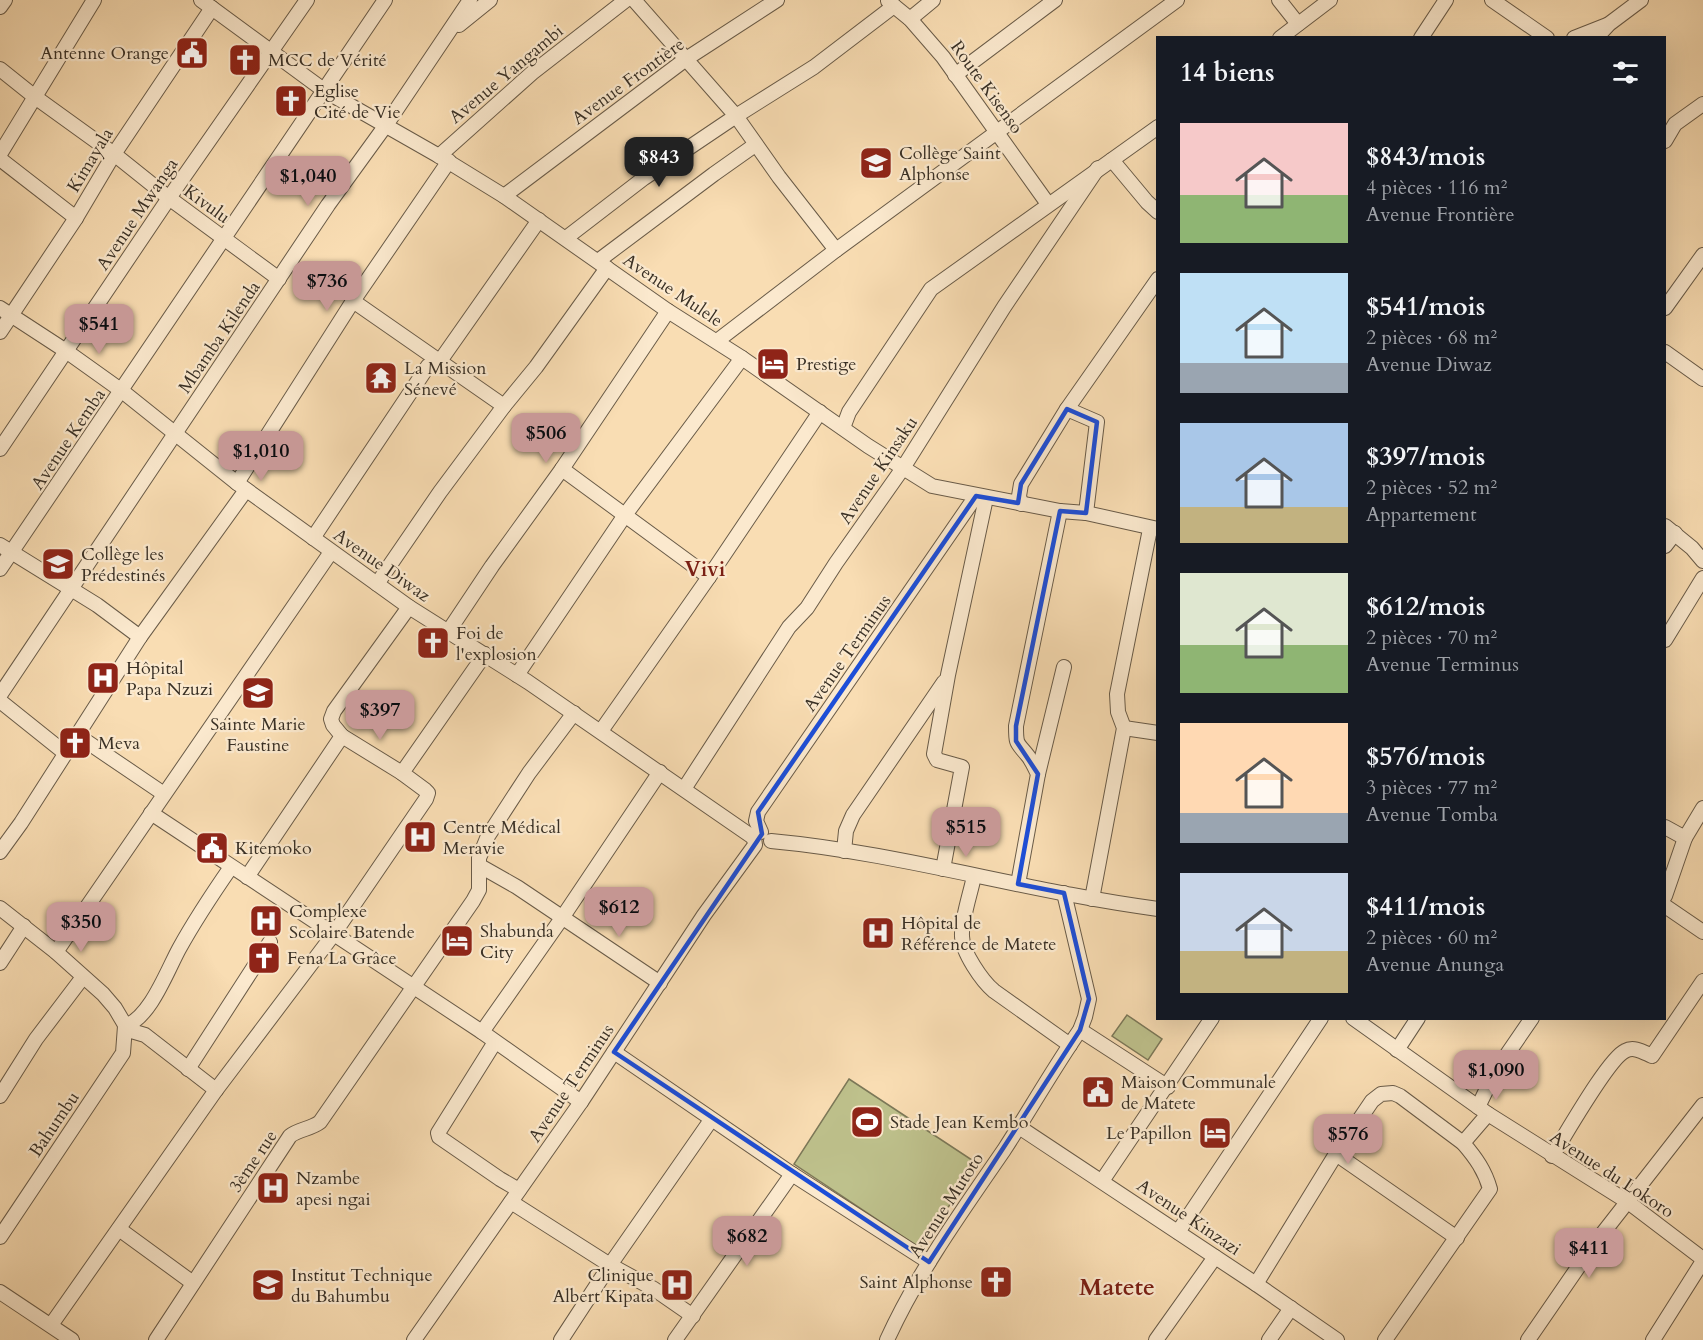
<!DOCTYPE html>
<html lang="fr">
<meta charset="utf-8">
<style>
body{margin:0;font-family:Cardo,serif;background:#242831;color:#f1f3f6;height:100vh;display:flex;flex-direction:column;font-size:22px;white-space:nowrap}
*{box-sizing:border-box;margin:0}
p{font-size:20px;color:#9ea1a6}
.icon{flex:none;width:33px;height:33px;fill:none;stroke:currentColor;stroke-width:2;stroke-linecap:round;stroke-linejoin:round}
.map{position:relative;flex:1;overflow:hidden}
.panel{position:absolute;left:1156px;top:36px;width:510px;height:984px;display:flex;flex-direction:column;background:#171b24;border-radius:0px;box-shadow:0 6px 24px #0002}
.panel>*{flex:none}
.price{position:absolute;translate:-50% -51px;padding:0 14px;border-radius:12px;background:#c59692;color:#111;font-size:20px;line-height:39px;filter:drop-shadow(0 2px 3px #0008)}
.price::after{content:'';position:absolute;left:50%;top:36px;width:18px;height:14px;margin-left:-9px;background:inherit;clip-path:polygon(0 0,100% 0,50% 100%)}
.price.on{background:#222;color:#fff}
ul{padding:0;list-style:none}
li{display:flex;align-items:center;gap:18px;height:150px;padding:0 24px}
li span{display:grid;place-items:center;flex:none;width:168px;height:120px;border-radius:0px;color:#555}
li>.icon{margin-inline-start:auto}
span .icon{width:72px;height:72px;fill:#fffc;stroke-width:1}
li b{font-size:26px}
h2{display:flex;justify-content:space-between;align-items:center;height:72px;padding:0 24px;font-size:26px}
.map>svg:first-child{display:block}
</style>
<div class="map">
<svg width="1703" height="1340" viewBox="0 0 1703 1340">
<rect width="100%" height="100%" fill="#f9ddb3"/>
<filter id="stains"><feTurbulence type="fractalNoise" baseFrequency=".00333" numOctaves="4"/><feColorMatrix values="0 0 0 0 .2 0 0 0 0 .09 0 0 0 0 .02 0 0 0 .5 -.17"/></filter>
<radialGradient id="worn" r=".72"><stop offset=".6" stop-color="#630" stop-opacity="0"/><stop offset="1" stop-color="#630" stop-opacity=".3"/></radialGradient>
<!-- park -->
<g fill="#bec18c" stroke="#7c7858" stroke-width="1.5">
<polygon points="1127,1015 1162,1039 1148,1060 1112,1036"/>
<polygon points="849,1079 978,1164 920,1248 794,1164"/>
</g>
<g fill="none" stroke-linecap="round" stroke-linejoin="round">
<defs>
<g id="minor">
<polyline points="201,0 325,91 439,156 504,196 668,311 742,358 868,446 932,486 1060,511 1086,513 1158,529"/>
<polyline points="634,0 736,116 779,177 836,250"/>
<polyline points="1279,0 1298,24"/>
<polyline points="1492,0 1547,38"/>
<polyline points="888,1 910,19 943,57 1048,204"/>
<polyline points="0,7 5,0"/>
<polyline points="910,19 933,0"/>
<polyline points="459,25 490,0"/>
<polyline points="1280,38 1330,0"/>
<polyline points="1421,38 1446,0"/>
<polyline points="1574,38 1607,25"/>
<polyline points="1596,38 1609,24 1641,0"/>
<polyline points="0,69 35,97 114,154 169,198 279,279"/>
<polyline points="955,75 1055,0"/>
<polyline points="1665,141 1675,124 1703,104"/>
<polyline points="0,154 94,0"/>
<polyline points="439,156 532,73 626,0"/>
<polyline points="0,159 76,218"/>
<polyline points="1112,160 1147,202 1158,212"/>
<polyline points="504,196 686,59 777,0"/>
<polyline points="566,238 644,178 736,116 814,67 894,6"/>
<polyline points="598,261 714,174 755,145"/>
<polyline points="353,301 504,406"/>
<polyline points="0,308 66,351 122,391 237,483 409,607 528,682 754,838"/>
<polyline points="1665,308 1703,255"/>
<polyline points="0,332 76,218 114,154 212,8"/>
<polyline points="717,341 836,250 1177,0"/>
<polyline points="1665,352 1703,379"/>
<polyline points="1067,409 1097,422 1086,513"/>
<polyline points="843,428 849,412 931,289 1158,127"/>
<polyline points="0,449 169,198 307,0"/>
<polyline points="562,469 709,577"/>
<polyline points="237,483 353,301 449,161"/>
<polyline points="1021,504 1019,496 1021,484 1067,409 1158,279"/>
<polyline points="1665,526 1692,548 1703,561"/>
<polyline points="313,538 428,366 440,361 539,220"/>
<polyline points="0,545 97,605 140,637"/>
<polyline points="1665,546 1675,533"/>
<polyline points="0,569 385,0"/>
<polyline points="377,584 440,492 504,406 536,367 607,268"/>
<polyline points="448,632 492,566 562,469 668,311"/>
<polyline points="1665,640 1703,578"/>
<polyline points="517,675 625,515 742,358"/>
<polyline points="0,695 328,205 386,125 470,0"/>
<polyline points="0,701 65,753"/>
<polyline points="1124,728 1158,733"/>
<polyline points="601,731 709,577 820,412"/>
<polyline points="77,735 164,794"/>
<polyline points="342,736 402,773"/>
<polyline points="1038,774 1064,667"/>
<polyline points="684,789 789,627 807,608 836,563 903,468 1004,307 1098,168"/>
<polyline points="151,813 482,1032 581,1102"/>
<polyline points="1665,827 1685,838 1703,808"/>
<polyline points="761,832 756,821 758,812 976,496"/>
<path d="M771,841C901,853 1028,892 1158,909"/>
<polyline points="844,851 846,831 853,815 944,682"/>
<polyline points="0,852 21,823 140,637 246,490"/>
<polyline points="480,866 517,887 660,983"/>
<polyline points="943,869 962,767 937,760 934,754 948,675 986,498"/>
<path d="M974,876C971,892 961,921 962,936C962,952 982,981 994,991L1070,1045"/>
<polyline points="247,877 342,736 333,725 331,719 334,711 409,607"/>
<path d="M1018,884L1038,774C1035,768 1032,761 1028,756C1017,742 1016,746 1016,726L1060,511"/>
<polyline points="1665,896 1685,838"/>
<polyline points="1092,899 1124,728 1118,712 1117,694 1150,529"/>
<polyline points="1665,906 1703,932"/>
<polyline points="0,908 56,952 103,994 115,1008 128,1030 145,1035 216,1090"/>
<polyline points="56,952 331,552"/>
<polyline points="0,963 24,926"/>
<polyline points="1353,1018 1488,1114 1628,1202 1703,1259"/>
<path d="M125,1026C150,1018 167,971 179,949C195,920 213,893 231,867"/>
<polyline points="1080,1030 1168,1087"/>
<polyline points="482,1032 562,918 660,772"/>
<polyline points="495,1042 438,1133 439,1137 500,1179 519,1190"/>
<polyline points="1397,1050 1418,1018"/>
<polyline points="614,1052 792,1174 929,1262"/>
<polyline points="188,1069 270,942"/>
<polyline points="0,1096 36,1039 83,977"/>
<polyline points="1478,1107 1495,1072 1532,1018"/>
<polyline points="1019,1127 1256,1284 1337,1340"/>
<polyline points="1336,1154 1457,1238"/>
<path d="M1552,1156C1565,1136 1608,1059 1625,1051C1634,1046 1643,1052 1652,1056L1703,981"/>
<polyline points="1102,1181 1212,1018"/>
<polyline points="511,1202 610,1265 654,1289 693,1316"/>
<polyline points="119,1229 193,1283"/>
<polyline points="1178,1232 1321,1018"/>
<polyline points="0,1237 123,1053 125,1026"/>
<polyline points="1256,1284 1336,1154 1372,1101 1381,1094 1393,1093 1400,1096 1463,1143"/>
<polyline points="0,1292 72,1340"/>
<polyline points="51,1325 216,1090 333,935 426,799 428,793 425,790 402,773 485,654"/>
<path d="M156,1340L290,1136C299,1129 311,1129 320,1122L473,901L479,890V858L488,836L529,773L574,713"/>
<polyline points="414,1340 581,1102 704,915 755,845 754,838"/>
<polyline points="561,1340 610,1265 711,1120"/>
<polyline points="675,1340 792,1174"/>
<path d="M887,1340C918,1272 962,1211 1004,1150C1030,1110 1053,1069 1080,1030L1085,1017L1089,999L1064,893"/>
<polyline points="1156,1340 1215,1257"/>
<polyline points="1269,1340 1291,1308"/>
<path d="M1385,1340L1490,1189C1485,1171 1476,1158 1463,1143L1488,1114"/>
<polyline points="1528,1340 1592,1247 1703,1105"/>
<polyline points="1653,1340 1703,1261"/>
</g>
</defs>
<!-- minor casing -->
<use href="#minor" stroke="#695b48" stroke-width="16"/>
<!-- minor -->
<use href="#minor" stroke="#fbe9ce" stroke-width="14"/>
</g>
<!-- marked area -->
<path fill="none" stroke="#1d4ed8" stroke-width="4.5" stroke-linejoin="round" d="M1067,409L1097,422L1086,513L1060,511L1016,726V741L1038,774L1018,884L1064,893L1089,999L1080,1030L929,1262L614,1052L762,834L758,812L976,496L1018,503L1021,484Z"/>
<!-- icons -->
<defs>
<symbol id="civic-square" viewBox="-11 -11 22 22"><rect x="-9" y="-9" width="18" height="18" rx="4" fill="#8f2418" stroke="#fbe9ce"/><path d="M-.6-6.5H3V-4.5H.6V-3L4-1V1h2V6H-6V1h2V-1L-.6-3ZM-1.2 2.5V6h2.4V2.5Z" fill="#fff"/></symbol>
<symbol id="church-square" viewBox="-11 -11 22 22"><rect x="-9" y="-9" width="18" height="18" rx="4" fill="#8f2418" stroke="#fbe9ce"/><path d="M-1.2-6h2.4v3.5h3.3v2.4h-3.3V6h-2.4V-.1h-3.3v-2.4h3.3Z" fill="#fff"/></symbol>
<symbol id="school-square" viewBox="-11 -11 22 22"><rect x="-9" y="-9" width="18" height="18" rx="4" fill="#8f2418" stroke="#fbe9ce"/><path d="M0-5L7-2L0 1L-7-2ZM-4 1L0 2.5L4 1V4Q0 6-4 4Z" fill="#fff"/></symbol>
<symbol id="hotel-square" viewBox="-11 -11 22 22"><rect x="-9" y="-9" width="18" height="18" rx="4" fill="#8f2418" stroke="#fbe9ce"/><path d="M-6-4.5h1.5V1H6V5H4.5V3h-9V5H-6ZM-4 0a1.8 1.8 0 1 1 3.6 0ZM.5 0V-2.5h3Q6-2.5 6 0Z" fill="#fff"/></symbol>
<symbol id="temple-square" viewBox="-11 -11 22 22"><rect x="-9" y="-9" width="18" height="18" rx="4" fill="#8f2418" stroke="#fbe9ce"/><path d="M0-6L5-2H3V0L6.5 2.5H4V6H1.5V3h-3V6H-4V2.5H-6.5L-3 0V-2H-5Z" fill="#fff"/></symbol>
<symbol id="university-square" viewBox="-11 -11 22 22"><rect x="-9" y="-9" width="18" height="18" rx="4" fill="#8f2418" stroke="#fbe9ce"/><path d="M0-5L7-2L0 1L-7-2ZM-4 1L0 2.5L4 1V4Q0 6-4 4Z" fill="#fff"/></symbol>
<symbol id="hospital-square" viewBox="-11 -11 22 22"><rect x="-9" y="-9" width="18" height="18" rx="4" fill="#8f2418" stroke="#fbe9ce"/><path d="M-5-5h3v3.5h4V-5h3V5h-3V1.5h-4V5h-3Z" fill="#fff"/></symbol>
<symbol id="stadium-square" viewBox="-11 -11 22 22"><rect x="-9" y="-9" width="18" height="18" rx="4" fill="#8f2418" stroke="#fbe9ce"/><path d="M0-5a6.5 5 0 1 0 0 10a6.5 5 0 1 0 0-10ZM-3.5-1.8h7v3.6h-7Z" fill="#fff"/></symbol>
</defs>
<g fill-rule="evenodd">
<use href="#civic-square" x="173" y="34" width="38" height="38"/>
<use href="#church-square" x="226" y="41" width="38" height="38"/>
<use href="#church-square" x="272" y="82" width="38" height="38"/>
<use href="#school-square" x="857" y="144" width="38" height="38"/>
<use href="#hotel-square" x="754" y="345" width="38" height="38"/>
<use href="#temple-square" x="362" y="359" width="38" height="38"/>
<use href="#university-square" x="39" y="545" width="38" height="38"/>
<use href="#church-square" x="414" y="624" width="38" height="38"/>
<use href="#hospital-square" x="84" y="659" width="38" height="38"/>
<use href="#school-square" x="239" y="674" width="38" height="38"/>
<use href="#church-square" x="56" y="724" width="38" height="38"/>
<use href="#hospital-square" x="401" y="818" width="38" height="38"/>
<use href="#civic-square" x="193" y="829" width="38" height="38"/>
<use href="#hospital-square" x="247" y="902" width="38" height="38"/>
<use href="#hospital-square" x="859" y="914" width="38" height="38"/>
<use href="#hotel-square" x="438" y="922" width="38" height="38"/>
<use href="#church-square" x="245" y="939" width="38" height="38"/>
<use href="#civic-square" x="1079" y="1073" width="38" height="38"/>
<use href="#stadium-square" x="848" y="1103" width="38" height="38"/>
<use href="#hotel-square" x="1196" y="1114" width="38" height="38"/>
<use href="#hospital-square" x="254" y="1169" width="38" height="38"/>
<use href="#church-square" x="977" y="1263" width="38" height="38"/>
<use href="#school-square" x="249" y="1266" width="38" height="38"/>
<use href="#hospital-square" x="658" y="1266" width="38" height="38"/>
</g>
<g text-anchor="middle" stroke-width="4.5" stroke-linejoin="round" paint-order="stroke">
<!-- poi labels -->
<g font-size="18" fill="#393025" stroke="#fbe9ce" text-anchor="start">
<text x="169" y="59" text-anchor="end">Antenne Orange</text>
<text x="268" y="66">MCC de Vérité</text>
<text x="314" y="97">Eglise<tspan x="314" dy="21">Cité de Vie</tspan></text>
<text x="899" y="159">Collège Saint<tspan x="899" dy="21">Alphonse</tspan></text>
<text x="796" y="370">Prestige</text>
<text x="404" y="374">La Mission<tspan x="404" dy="21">Sénevé</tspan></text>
<text x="81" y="560">Collège les<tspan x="81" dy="21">Prédestinés</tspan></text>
<text x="456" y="639">Foi de<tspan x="456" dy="21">l'explosion</tspan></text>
<text x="126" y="674">Hôpital<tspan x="126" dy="21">Papa Nzuzi</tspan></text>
<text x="258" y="730" text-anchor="middle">Sainte Marie<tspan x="258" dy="21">Faustine</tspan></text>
<text x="98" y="749">Meva</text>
<text x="443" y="833">Centre Médical<tspan x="443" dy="21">Meravie</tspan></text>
<text x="235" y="854">Kitemoko</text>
<text x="289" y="917">Complexe<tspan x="289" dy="21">Scolaire Batende</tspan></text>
<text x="901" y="929">Hôpital de<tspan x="901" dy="21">Référence de Matete</tspan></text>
<text x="480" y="937">Shabunda<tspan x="480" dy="21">City</tspan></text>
<text x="287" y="964">Fena La Grâce</text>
<text x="1121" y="1088">Maison Communale<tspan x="1121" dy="21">de Matete</tspan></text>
<text x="890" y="1128">Stade Jean Kembo</text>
<text x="1192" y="1139" text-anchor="end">Le Papillon</text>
<text x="296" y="1184">Nzambe<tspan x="296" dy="21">apesi ngai</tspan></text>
<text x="291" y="1281">Institut Technique<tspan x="291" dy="21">du Bahumbu</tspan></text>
<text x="654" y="1281" text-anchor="end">Clinique<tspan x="654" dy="21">Albert Kipata</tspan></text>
<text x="973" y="1288" text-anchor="end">Saint Alphonse</text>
</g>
<!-- street labels -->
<g font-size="18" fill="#393025" stroke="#fbe9ce">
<text transform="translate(506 74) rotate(-40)" y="6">Avenue Yangambi</text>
<text transform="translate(628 81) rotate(-36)" y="6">Avenue Frontière</text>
<text transform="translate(987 87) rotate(54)" y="6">Route Kisenso</text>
<text transform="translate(90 160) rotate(-59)" y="6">Kimayala</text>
<text transform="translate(207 204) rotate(36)" y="6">Kivulu</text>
<text transform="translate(137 214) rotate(-56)" y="6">Avenue Mwanga</text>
<text transform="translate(673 290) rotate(34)" y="6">Avenue Mulele</text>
<text transform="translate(219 337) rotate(-56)" y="6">Mbamba Kilenda</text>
<text transform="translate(68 439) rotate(-56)" y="6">Avenue Kemba</text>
<text transform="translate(878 470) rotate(-56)" y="6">Avenue Kinsaku</text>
<text transform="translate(382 565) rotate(35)" y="6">Avenue Diwaz</text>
<text transform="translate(847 653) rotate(-55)" y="6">Avenue Terminus</text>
<text transform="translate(571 1083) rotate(-56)" y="6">Avenue Terminus</text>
<text transform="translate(54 1124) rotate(-56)" y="6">Bahumbu</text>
<text transform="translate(253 1161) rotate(-56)" y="6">3ème rue</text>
<text transform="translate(1612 1174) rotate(33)" y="6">Avenue du Lokoro</text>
<text transform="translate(946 1205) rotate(-57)" y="6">Avenue Mutoto</text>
<text transform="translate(1189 1217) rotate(34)" y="6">Avenue Kinzazi</text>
</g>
<!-- quarter labels -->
<g font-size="21" font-weight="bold" fill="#7a1f14" stroke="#fbe9ce">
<text x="705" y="576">Vivi</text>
</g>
<!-- district labels -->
<g font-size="24" font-weight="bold" fill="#7a1f14" stroke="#fbe9ce">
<text x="1117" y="1295">Matete</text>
</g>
</g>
<rect width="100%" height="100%" filter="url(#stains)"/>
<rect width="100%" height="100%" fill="url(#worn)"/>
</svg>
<b class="price on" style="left:659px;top:188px">$843</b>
<b class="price" style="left:308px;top:207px">$1,040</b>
<b class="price" style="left:327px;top:312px">$736</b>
<b class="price" style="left:99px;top:355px">$541</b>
<b class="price" style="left:546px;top:464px">$506</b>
<b class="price" style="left:261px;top:482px">$1,010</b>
<b class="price" style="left:380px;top:741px">$397</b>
<b class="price" style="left:966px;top:858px">$515</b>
<b class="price" style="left:619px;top:938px">$612</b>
<b class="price" style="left:81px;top:953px">$350</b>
<b class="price" style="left:1496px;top:1101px">$1,090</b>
<b class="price" style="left:1348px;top:1165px">$576</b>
<b class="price" style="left:747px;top:1267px">$682</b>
<b class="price" style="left:1589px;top:1279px">$411</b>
<section class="panel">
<h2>14 biens<svg class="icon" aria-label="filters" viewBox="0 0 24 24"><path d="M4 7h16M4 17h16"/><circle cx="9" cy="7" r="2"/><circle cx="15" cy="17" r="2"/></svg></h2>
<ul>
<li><span style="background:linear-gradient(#f6c9c9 60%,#8fb573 0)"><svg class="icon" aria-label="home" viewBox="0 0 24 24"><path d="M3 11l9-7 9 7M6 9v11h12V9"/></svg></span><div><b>$843/mois</b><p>4 pièces · 116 m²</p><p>Avenue Frontière</p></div></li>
<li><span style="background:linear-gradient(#bfe0f5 75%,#9aa5b1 0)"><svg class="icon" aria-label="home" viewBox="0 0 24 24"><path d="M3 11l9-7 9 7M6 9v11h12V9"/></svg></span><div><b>$541/mois</b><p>2 pièces · 68 m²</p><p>Avenue Diwaz</p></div></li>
<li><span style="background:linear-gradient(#a9c7e8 70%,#c2b280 0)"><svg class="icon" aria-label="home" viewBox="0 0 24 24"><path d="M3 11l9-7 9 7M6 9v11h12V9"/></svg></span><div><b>$397/mois</b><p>2 pièces · 52 m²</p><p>Appartement</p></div></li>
<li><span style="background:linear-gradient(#dfe7d0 60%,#8fb573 0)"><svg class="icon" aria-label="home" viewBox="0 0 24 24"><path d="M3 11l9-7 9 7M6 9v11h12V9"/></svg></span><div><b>$612/mois</b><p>2 pièces · 70 m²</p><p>Avenue Terminus</p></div></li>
<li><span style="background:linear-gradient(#ffd9b3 75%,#9aa5b1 0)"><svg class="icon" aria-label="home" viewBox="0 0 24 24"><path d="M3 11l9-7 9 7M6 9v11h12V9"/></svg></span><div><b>$576/mois</b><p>3 pièces · 77 m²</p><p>Avenue Tomba</p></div></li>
<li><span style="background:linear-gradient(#c9d6e8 65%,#c2b280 0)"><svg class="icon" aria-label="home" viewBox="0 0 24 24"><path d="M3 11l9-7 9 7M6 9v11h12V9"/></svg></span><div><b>$411/mois</b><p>2 pièces · 60 m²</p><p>Avenue Anunga</p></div></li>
</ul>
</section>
</div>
